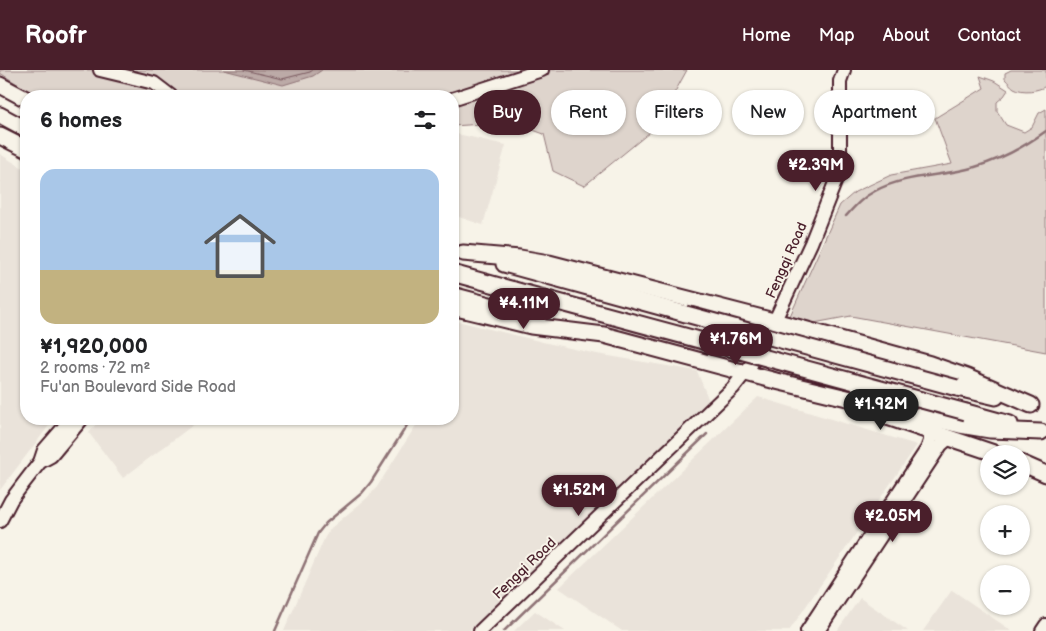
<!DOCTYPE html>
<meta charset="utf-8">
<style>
body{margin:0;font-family:"Balsamiq Sans",sans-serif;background:#f6f6f6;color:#202124;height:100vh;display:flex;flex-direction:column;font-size:19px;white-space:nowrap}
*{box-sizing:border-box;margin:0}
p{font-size:16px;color:#757577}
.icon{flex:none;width:28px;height:28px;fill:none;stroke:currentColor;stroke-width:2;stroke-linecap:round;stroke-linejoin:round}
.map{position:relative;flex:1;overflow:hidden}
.drawer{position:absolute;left:20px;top:20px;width:439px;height:335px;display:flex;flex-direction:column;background:#fff;border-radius:20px;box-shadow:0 1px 4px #0004}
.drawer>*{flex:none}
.guide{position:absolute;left:474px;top:20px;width:475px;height:45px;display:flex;gap:10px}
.fabs{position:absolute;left:980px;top:375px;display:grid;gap:10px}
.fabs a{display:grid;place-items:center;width:50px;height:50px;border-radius:50%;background:#fff;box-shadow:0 1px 4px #0004;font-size:25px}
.price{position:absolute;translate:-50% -42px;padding:0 11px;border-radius:18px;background:#4a1f2b;color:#fff;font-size:16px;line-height:32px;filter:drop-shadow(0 1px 2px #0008)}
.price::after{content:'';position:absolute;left:50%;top:30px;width:15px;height:11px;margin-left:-8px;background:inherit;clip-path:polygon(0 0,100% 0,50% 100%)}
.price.current{background:#222;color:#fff}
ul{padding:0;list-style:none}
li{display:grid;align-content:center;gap:10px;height:265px;padding:0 20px}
li span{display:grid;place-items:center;height:155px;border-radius:15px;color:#555}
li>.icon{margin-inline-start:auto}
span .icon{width:90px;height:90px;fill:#fffc;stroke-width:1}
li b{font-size:21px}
h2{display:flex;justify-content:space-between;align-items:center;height:60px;padding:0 20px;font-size:21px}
.pill{padding:0 18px;border-radius:22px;background:#fff;box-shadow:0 1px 4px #0004;font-size:18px;line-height:45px}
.pill.current{background:#4a1f2b;color:#fff}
header{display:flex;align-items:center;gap:30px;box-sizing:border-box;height:70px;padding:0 25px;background:#4a1f2b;color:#fff}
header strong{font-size:24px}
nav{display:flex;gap:28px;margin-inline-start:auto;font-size:18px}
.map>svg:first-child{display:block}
</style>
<header>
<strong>Roofr</strong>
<nav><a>Home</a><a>Map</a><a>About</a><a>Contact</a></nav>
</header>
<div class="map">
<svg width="1046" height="561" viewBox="0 0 1046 561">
<rect width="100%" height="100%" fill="#f7f3e8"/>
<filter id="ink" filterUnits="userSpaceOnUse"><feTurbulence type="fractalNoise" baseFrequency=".02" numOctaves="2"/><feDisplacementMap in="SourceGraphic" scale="10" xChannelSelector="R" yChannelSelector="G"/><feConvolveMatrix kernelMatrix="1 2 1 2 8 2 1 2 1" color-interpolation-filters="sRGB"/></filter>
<g filter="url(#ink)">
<!-- built -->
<g fill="#eae3da">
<polygon points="453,63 506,75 483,155 453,145"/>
<polygon points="0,84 26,100 26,349 54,349 0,420"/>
<polygon points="453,250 547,273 597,284 697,301 709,331 469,561 284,561 325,467 331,458 367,428 377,417 420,349 452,349"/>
<polygon points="758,327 917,375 789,561 622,561 559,518"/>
<polygon points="100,349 201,349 123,408 89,363"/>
<polygon points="952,520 1012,561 923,561"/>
<polygon points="860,528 908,561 837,561"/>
<polygon points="535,541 565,561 514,561"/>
</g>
<!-- green -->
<g fill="#ded4cc" stroke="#947a7c">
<polygon points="0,0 687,0 655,58 584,116 553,101 544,64 511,52 453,56 452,26 36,26 0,3"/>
<path d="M1011,0H1046V16C1038,21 1023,23 1014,18C1011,16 1008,12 1005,9V3Z"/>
<polygon points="980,6 994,11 1008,20 1004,26 997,32 997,41 1006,55 1024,62 1032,57 1039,43 1046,39 1046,282 851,246 814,253 790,246 840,135 855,122 891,105 952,94 935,48 984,18"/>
</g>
<!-- water -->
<polygon fill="#bcaaa7" stroke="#8e7275" points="224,0 322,0 313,6 283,15"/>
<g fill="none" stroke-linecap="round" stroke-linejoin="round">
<!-- shore -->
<polyline stroke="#78575d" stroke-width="1" points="244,0 282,9 310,2 313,0"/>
<!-- stream -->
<g stroke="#8e7275" stroke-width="2.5">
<path d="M846,146C855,136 863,127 875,121C906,104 942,107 975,97C1002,89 1024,77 1046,61"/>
<polyline points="275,561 318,463 326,453 362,423 371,412 411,349"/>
<polyline points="504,561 707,364"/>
</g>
<defs>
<g id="minor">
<polyline points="100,0 154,13 171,26"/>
<polyline points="452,29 542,0"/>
<polyline points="40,392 51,386 82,349"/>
<polyline points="0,451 11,430 23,414 40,392 44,380 71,349"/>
<polyline points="480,561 733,318 751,295 768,259 777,246 811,173 836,110 840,86 840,11 844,0"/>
<polyline points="807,561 927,379 930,371 930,361"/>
<polyline points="818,561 941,375 949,368"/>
<polyline points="1042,561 1046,555"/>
</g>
<g id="major">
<polyline points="0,15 26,29"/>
<polyline points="0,45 26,59"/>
<polyline points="0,66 26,79"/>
<polyline points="463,183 520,188 549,193 793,256 930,294 967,307 1031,335"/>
<polyline points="504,194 686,244"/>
<polyline points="452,203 514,220"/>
<polyline points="452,225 538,248"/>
<polyline points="452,237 531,256 604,265 776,311 960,355 990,360 1041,362"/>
<polyline points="957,318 996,327"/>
<polyline points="966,342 1010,354"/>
<polyline points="884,346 997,384"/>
<polyline points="1021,393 1046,404"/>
</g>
</defs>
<!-- minor casing -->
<use href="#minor" stroke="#4a1f2b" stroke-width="16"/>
<!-- major casing -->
<use href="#major" stroke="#4a1f2b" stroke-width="19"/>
<!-- minor -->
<use href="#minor" stroke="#f7f3e8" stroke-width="12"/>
<!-- major -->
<use href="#major" stroke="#f7f3e8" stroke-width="15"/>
<defs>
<g id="major-bridge">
<polyline points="514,220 966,342"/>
<polyline points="686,244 957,318"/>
</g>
</defs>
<!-- major-bridge casing -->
<use href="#major-bridge" stroke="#4a1f2b" stroke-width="19" stroke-linecap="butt"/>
<!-- major-bridge -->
<use href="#major-bridge" stroke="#f7f3e8" stroke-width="15"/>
</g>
</g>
<g text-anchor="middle" stroke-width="4" stroke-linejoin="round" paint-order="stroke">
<!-- street labels -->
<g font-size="14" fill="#4a1f2b" stroke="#f7f3e8">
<text transform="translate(786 190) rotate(-66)" y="5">Fengqi Road</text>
<text transform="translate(524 498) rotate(-44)" y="5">Fengqi Road</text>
</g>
</g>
</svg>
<div class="fabs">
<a><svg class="icon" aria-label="layers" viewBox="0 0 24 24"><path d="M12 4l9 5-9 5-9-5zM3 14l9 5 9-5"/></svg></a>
<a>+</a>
<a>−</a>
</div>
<b class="price" style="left:816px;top:122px">¥2.39M</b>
<b class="price" style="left:524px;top:260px">¥4.11M</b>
<b class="price" style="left:736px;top:296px">¥1.76M</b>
<b class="price current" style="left:881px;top:361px">¥1.92M</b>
<b class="price" style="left:579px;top:447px">¥1.52M</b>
<b class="price" style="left:893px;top:473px">¥2.05M</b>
<div class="guide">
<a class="pill current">Buy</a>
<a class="pill">Rent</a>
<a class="pill">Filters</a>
<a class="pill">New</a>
<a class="pill">Apartment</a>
</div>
<section class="drawer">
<h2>6 homes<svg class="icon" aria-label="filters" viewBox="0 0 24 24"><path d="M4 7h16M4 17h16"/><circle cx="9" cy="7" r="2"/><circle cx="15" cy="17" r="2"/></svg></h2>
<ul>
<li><span style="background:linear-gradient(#a9c7e8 65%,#c2b280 0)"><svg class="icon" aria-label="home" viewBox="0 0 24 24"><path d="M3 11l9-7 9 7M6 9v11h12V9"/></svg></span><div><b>¥1,920,000</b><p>2 rooms · 72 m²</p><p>Fu'an Boulevard Side Road</p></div></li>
</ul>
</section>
</div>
